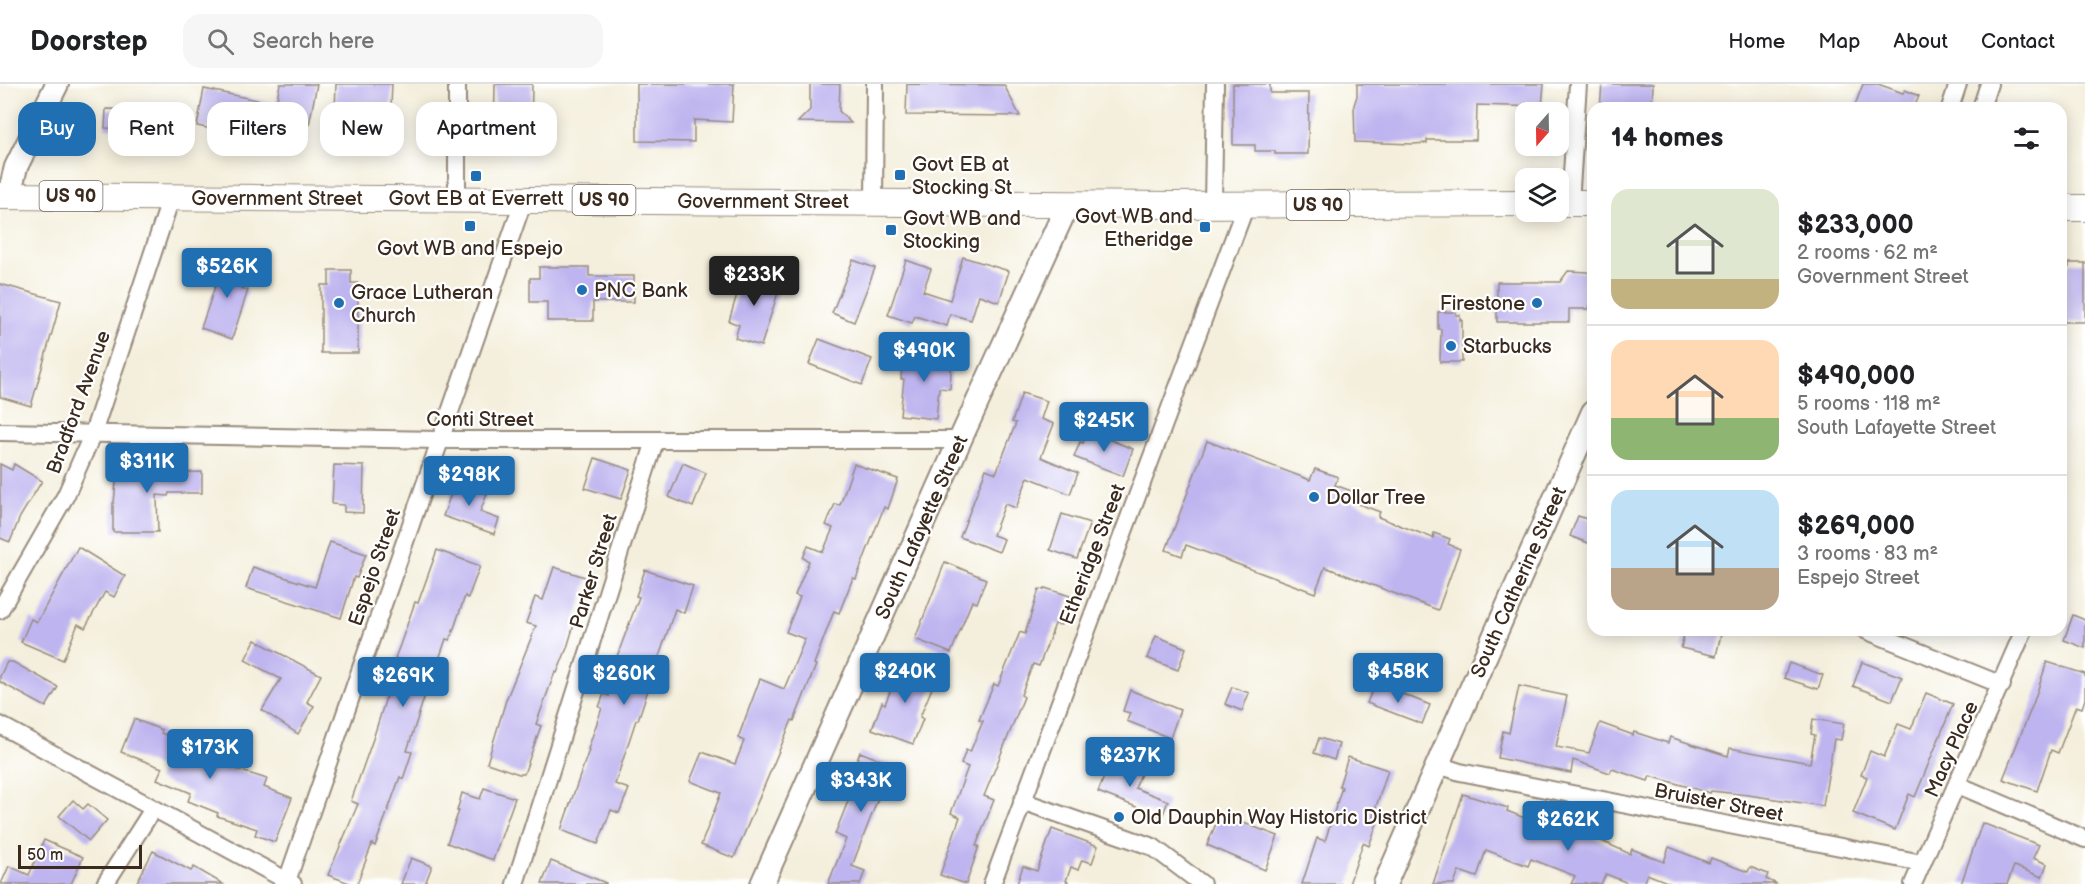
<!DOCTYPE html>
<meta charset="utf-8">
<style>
body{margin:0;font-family:"Balsamiq Sans",sans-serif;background:#f6f6f6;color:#202124;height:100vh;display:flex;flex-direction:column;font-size:22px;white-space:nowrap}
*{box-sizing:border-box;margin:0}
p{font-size:20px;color:#757577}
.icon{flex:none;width:33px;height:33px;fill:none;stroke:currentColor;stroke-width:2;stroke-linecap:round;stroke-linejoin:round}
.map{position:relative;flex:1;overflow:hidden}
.sheet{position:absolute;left:1587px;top:18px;width:480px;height:534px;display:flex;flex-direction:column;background:#fff;border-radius:18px;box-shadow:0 3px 15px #0003}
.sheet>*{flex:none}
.guide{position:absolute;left:18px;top:18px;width:570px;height:54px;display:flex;gap:12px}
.needle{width:39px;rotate:200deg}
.controls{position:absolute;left:1515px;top:18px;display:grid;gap:12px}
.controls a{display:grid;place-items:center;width:54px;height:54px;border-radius:12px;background:#fff;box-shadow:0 3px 15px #0003;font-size:30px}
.scale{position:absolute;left:18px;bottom:15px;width:124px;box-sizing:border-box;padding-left:6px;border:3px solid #3b2a1e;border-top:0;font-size:16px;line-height:21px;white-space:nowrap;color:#3b2a1e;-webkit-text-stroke:4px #fff;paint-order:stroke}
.price{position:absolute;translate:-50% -51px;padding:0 14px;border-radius:6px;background:#1f6fb2;color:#fff;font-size:20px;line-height:39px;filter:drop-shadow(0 2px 3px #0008)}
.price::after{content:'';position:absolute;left:50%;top:36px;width:18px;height:14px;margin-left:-9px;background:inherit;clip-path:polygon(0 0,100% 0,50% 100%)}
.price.current{background:#222;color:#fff}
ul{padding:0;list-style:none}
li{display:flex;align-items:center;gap:18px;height:150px;padding:0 24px}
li+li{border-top:2px solid #e0e0e0}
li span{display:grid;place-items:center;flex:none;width:168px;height:120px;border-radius:18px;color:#555}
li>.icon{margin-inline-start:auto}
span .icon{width:72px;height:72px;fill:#fffc;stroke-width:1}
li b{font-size:26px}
h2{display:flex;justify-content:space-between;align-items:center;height:72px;padding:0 24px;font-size:26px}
.pill{padding:0 21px;border-radius:18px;background:#fff;box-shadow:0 3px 15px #0003;font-size:21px;line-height:54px}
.pill.current{background:#1f6fb2;color:#fff}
header{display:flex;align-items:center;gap:36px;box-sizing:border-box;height:84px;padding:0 30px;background:#fff;border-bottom:2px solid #e0e0e0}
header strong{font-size:28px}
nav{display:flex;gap:33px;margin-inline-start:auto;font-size:21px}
.search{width:420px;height:54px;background:#f6f6f6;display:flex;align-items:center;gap:15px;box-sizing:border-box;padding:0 21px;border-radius:18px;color:#757577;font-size:22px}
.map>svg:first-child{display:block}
</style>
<header>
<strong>Doorstep</strong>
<div class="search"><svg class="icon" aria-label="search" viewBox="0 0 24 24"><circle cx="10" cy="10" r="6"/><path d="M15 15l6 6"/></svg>Search here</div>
<nav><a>Home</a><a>Map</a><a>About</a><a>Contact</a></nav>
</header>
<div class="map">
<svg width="2085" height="800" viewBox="0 0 2085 800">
<rect width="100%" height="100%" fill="#fff"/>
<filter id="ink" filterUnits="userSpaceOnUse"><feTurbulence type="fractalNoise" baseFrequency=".0167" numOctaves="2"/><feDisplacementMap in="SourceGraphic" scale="12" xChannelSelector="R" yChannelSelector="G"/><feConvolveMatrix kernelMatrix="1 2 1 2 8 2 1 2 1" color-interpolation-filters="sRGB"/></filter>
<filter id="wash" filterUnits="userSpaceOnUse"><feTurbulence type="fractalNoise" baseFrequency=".008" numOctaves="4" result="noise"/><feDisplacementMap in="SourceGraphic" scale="24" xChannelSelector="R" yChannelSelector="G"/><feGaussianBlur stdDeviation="1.35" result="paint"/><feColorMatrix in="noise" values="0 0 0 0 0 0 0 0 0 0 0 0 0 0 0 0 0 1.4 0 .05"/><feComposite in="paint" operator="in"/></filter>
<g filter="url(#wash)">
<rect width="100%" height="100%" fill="#f4efdc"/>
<g id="blocks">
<!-- building -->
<g fill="#beb4ef">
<polygon points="280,0 317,0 309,41 287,37 282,59 197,42 204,5 276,20"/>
<polygon points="336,0 392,0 389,67 361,66 363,27 335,26"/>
<polygon points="495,0 532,0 531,56 525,57 525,61 500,61 500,57 494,56"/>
<polygon points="637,0 734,0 732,38 694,36 694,58 637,57"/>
<polygon points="810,0 840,0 839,27 851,39 798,38 810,26"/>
<polygon points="907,0 1004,1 1020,32 906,31"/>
<polygon points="1233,0 1270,0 1270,9 1309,9 1308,70 1275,70 1275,67 1255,67 1255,61 1233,61"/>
<polygon points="1357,0 1544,0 1542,23 1477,21 1476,56 1427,56 1427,59 1413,60 1355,58 1354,21 1357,12"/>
<polygon points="1602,0 1653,0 1652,24 1600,24"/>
<polygon points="1863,0 1878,0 1903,9 1905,6 1919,12 1914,24 1854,24"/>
<polygon points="106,25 150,26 149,46 105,44"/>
<polygon points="225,173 249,181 241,204 248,206 232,255 201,244"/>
<polygon points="963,173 1009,187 999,218 979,211 971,236 950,230 947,242 915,232 912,239 888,231 906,176 931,185 923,207 950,216"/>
<polygon points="853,176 875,184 854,238 832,229"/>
<polygon points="2069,179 2085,179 2085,238 2064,238 2064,183 2069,183"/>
<polygon points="539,183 589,183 589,192 634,192 634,218 593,218 593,237 547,237 547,218 530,218 530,194 539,194"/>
<polygon points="329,186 351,186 351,199 358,199 358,269 321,269 321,201 329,201"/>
<polygon points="744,187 781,199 761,262 735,254 739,241 729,237"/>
<polygon points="1568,187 1588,188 1593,195 1593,217 1588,225 1569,225 1569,238 1497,238 1497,198 1560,198"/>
<polygon points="0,200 61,217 31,322 0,313"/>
<polygon points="1438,228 1456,228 1456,231 1460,231 1460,236 1462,236 1462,278 1440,278 1441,245 1438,245"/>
<polygon points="819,255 872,275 862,301 809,280"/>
<polygon points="903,268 952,271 950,305 939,304 936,335 900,331 904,295 901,295"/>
<polygon points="1022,309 1047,317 1041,335 1054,340 1041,373 1078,389 1070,410 1028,393 1016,424 1005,420 993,451 1004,455 999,468 960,453 986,385 996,389 1016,339 1012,338"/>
<polygon points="1088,347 1133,365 1123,392 1074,373 1080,358 1083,359"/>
<polygon points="1207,357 1310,396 1315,385 1338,393 1335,401 1354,408 1351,417 1380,428 1378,433 1433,454 1434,449 1450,455 1448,460 1460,465 1438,526 1325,483 1315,509 1186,461 1182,472 1166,466"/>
<polygon points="595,374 631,386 621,415 585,404"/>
<polygon points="118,378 171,383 171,389 202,388 202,409 169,409 168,412 157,411 158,448 113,448 113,419 114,419"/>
<polygon points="683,379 706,389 693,423 669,413"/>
<polygon points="0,380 12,386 14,380 42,397 20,433 10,458 0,454"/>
<polygon points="854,380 898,395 888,425 884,423 856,495 853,494 839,529 834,527 814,580 816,581 794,637 792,636 734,774 701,761 721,709 690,697 702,668 735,680 744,657 738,654 760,595 784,605 805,555 786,548 800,513 795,511 809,477 803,474 808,462 823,468 833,444 826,441 835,420 840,421"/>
<polygon points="334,381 364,382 363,429 344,428 344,421 332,420"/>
<polygon points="458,390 470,394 467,403 487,410 480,428 499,435 494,450 443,432"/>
<polygon points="1062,430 1090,439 1077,475 1050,466"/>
<polygon points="1578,432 1593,437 1593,461 1570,452"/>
<polygon points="330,458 366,470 357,494 354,493 341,534 246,504 253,483 315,503"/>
<polygon points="78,463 125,492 114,513 105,508 85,544 78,540 63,576 21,558 31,535 37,538"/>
<polygon points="437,466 480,482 468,514 465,512 450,556 446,555 435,587 433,586 407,667 412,668 403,695 400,693 375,762 372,760 357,800 352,800 328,791 358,720 351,717 373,655 398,575 395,574 400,561 415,518 418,519"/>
<polygon points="945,478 986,495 977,519 972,517 951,569 915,555"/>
<polygon points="554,483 588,494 567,564 557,589 555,588 536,640 541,642 524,690 519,690 487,679 506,616 536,542 526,539 535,513 543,516"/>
<polygon points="645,486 693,502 684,529 675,525 638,636 636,636 615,700 629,705 619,729 611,726 598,760 561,746 589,666 588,665 602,624 599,623 604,610 609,612 617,588 612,586 639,513 636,512"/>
<polygon points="1045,504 1070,512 1061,541 1055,540 1039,582 1033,580 1021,611 1024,613 984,712 994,716 976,762 979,762 966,800 940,791 960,733 951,729 968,683 961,680 966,666 970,668 983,637 979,636 994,600 998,602 1020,548 1025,550 1039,505 1044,506"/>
<polygon points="2073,531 2085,536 2085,564 2064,556"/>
<polygon points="1685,546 1722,546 1716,572 1681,564"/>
<polygon points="1156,552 1186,564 1178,586 1147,574"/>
<polygon points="255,556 321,591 307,618 314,622 298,650 262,626 281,595 245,576"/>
<polygon points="7,578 13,578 58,603 46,623 0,598 0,592"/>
<polygon points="902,578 937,592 920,633 923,635 913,660 872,645 882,618 885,620"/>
<polygon points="1862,578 1902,593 1892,617 1853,602"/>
<polygon points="2047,578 2085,590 2085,615 2082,624 2076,622 2058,669 2051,666 2037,707 2003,695 2033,620"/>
<polygon points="1789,579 1823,591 1818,605 1784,594"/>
<polygon points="1375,599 1430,621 1422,640 1367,619"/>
<polygon points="1519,602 1567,612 1556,663 1589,669 1600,639 1633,651 1634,648 1668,659 1670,653 1728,672 1730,664 1810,679 1815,651 1811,650 1813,635 1844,640 1841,656 1834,655 1823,722 1748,711 1711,707 1710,709 1650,692 1648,697 1612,685 1610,689 1573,676 1571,689 1498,674 1503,647 1509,649"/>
<polygon points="1232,603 1249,609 1242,627 1225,620"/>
<polygon points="1130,606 1180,626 1170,654 1127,637 1130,629 1123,627"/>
<polygon points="1926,609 1953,620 1915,713 1909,710 1895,746 1853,729 1867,693 1861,691 1870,667 1884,673 1898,640 1911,645"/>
<polygon points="134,635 162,646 161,649 229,676 226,682 267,695 264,703 292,714 275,758 255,751 257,745 217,732 218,729 188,717 191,709 157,695 162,684 121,668"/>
<polygon points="1319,654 1339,660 1334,676 1314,669"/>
<polygon points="860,668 901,684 891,707 882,704 852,782 865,787 860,800 828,800 846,755 835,750 857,694 851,691"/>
<polygon points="1112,673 1143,685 1135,704 1168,717 1162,733 1098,708"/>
<polygon points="1348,673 1388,686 1373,732 1379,734 1369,762 1363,759 1349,800 1302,800 1317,754 1325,757 1342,703 1339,702"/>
<polygon points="484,704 515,714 493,776 447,759 459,727 457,727 462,709 480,715"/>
<polygon points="1463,710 1508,724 1507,727 1552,745 1555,739 1593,753 1630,770 1632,765 1664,778 1669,763 1709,779 1711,774 1748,788 1750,783 1768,790 1766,795 1777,800 1672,800 1647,790 1643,800 1630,800 1606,790 1601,800 1571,800 1575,792 1531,775 1528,782 1486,766 1477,793 1459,787 1454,800 1433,800"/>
<polygon points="73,716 83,725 88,720 107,736 89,757 59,732"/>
<polygon points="1220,730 1278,752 1265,786 1207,761"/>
<polygon points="1982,739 2039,761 2033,774 2047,780 2042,793 2014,782 2007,800 1961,800"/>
<polygon points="1052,745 1098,762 1092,779 1082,776 1078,786 1071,783 1066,797 1068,798 1068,800 1017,800 1023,782 1037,787"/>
<polygon points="44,756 83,773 71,800 1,800 9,782 29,791"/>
<polygon points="153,767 191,787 194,783 223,800 136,800"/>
<polygon points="411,774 432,782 425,800 401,800"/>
<polygon points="551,777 606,799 606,800 542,800"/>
</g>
</g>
</g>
<g filter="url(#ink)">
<use href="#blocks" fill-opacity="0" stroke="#988c7d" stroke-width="1.5"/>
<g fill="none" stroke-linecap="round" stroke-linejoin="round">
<defs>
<g id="street">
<polyline points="1950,24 1958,0"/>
<polyline points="1981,24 1989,0"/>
<polyline points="457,116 457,0"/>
<polyline points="874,117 875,0"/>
<polyline points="1570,119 1578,0"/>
<polyline points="1213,121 1215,0"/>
<polyline points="0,348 439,356 960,356"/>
<polyline points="0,526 66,411 93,349 171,114"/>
<polyline points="1865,546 2002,601"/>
<polyline points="0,641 293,800"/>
<polyline points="1438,681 1460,688 1922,779"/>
<polyline points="1958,701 2085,755"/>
<polyline points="1022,717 1153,763 1202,800"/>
<path d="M287,797C366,570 443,342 524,115"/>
<polyline points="105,800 153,725"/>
<polyline points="515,800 655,357"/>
<polyline points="992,800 1246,121"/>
<polyline points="1913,800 2024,546"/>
</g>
<g id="secondary">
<polyline points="9,111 16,83 57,0"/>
<polyline points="762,800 960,356 1068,120"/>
<polyline points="1385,800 1593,328"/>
</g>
<g id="primary">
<polyline points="0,112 1170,121 1526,119"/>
<polyline points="1558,119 1593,119"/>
<polyline points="2061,124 2085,124"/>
</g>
</defs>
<!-- street casing -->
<use href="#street" stroke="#988c7d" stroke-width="20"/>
<!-- secondary casing -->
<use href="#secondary" stroke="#988c7d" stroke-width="26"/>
<!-- primary casing -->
<use href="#primary" stroke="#988c7d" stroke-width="28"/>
<!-- street -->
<use href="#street" stroke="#fff" stroke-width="16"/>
<!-- secondary -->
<use href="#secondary" stroke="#fff" stroke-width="22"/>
<!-- primary -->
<use href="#primary" stroke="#fff" stroke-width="26"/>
</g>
</g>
<!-- markers -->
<g fill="#1f6fb2" stroke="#fff" stroke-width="2">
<rect x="894" y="85" width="12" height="12" rx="3"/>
<rect x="470" y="86" width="12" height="12" rx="3"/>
<rect x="464" y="136" width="12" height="12" rx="3"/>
<rect x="1199" y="137" width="12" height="12" rx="3"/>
<rect x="885" y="140" width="12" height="12" rx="3"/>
<circle cx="582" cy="206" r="6"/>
<circle cx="339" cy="219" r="6"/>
<circle cx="1537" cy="219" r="6"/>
<circle cx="1451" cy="262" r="6"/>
<circle cx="1314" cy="413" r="6"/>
<circle cx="1119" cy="733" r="6"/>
</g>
<g text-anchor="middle" stroke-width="4.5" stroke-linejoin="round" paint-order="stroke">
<!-- shield labels -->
<g fill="#fff" stroke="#766a62" stroke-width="1.5">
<rect x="39.5" y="97" width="63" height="30" rx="4.5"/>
<rect x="572.5" y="101" width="63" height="30" rx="4.5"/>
<rect x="1286.5" y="106" width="63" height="30" rx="4.5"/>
</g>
<g font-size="18" font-weight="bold" fill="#3b2a1e">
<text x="71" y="118">US 90</text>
<text x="604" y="122">US 90</text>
<text x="1318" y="127">US 90</text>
</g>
<!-- poi labels -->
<g font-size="20" fill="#3b2a1e" stroke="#fff" text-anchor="start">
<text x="912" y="87">Govt EB at<tspan x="912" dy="23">Stocking St</tspan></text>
<text x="476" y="121" text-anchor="middle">Govt EB at Everrett</text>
<text x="1193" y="139" text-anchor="end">Govt WB and<tspan x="1193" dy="23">Etheridge</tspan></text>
<text x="903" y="141">Govt WB and<tspan x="903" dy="23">Stocking</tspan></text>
<text x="470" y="171" text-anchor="middle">Govt WB and Espejo</text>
<text x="594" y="213">PNC Bank</text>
<text x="351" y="215">Grace Lutheran<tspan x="351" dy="23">Church</tspan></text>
<text x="1525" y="226" text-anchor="end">Firestone</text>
<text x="1463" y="269">Starbucks</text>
<text x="1326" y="420">Dollar Tree</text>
<text x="1131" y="740">Old Dauphin Way Historic District</text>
</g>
<!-- street labels -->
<g font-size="20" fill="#3b2a1e" stroke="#fff">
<text x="277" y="121">Government Street</text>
<text x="763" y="124">Government Street</text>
<text transform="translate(78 318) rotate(-70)" y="7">Bradford Avenue</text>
<text x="480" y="342">Conti Street</text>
<text transform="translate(921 443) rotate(-66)" y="7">South Lafayette Street</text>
<text transform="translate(1092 470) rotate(-69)" y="7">Etheridge Street</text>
<text transform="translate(374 483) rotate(-71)" y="7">Espejo Street</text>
<text transform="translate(593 487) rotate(-73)" y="7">Parker Street</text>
<text transform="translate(1518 498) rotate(-66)" y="7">South Catherine Street</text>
<text transform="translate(1951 665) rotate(-66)" y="7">Macy Place</text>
<text transform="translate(1719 718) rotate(11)" y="7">Bruister Street</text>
</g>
</g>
</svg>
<div class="controls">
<a><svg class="needle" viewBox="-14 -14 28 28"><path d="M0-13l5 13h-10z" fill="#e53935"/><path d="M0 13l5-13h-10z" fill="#757577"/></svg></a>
<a><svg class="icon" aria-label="layers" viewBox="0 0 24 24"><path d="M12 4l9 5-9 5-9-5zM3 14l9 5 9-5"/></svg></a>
</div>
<div class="scale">50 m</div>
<b class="price" style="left:227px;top:215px">$526K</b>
<b class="price current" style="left:754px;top:223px">$233K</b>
<b class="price" style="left:924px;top:299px">$490K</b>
<b class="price" style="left:1104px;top:369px">$245K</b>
<b class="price" style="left:147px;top:410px">$311K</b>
<b class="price" style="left:469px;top:423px">$298K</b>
<b class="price" style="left:905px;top:620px">$240K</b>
<b class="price" style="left:1398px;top:620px">$458K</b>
<b class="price" style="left:624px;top:622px">$260K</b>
<b class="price" style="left:403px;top:624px">$269K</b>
<b class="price" style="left:210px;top:696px">$173K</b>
<b class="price" style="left:1130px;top:704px">$237K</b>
<b class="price" style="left:861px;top:729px">$343K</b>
<b class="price" style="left:1568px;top:768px">$262K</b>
<div class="guide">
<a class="pill current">Buy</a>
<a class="pill">Rent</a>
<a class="pill">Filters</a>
<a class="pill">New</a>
<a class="pill">Apartment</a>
</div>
<section class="sheet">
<h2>14 homes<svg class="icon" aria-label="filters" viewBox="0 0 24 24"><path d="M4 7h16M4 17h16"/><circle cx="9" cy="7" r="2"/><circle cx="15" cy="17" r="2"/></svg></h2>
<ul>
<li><span style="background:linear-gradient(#dfe7d0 75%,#c2b280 0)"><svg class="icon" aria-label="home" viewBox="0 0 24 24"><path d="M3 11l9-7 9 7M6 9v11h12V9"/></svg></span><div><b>$233,000</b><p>2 rooms · 62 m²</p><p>Government Street</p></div></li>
<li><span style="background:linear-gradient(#ffd9b3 65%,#8fb573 0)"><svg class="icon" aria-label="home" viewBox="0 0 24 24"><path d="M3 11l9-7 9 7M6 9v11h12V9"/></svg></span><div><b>$490,000</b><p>5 rooms · 118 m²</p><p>South Lafayette Street</p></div></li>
<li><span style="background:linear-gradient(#bfe0f5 65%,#b9a48a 0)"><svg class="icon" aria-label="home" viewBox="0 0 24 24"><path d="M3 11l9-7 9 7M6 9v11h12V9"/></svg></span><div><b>$269,000</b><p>3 rooms · 83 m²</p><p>Espejo Street</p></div></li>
</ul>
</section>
</div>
